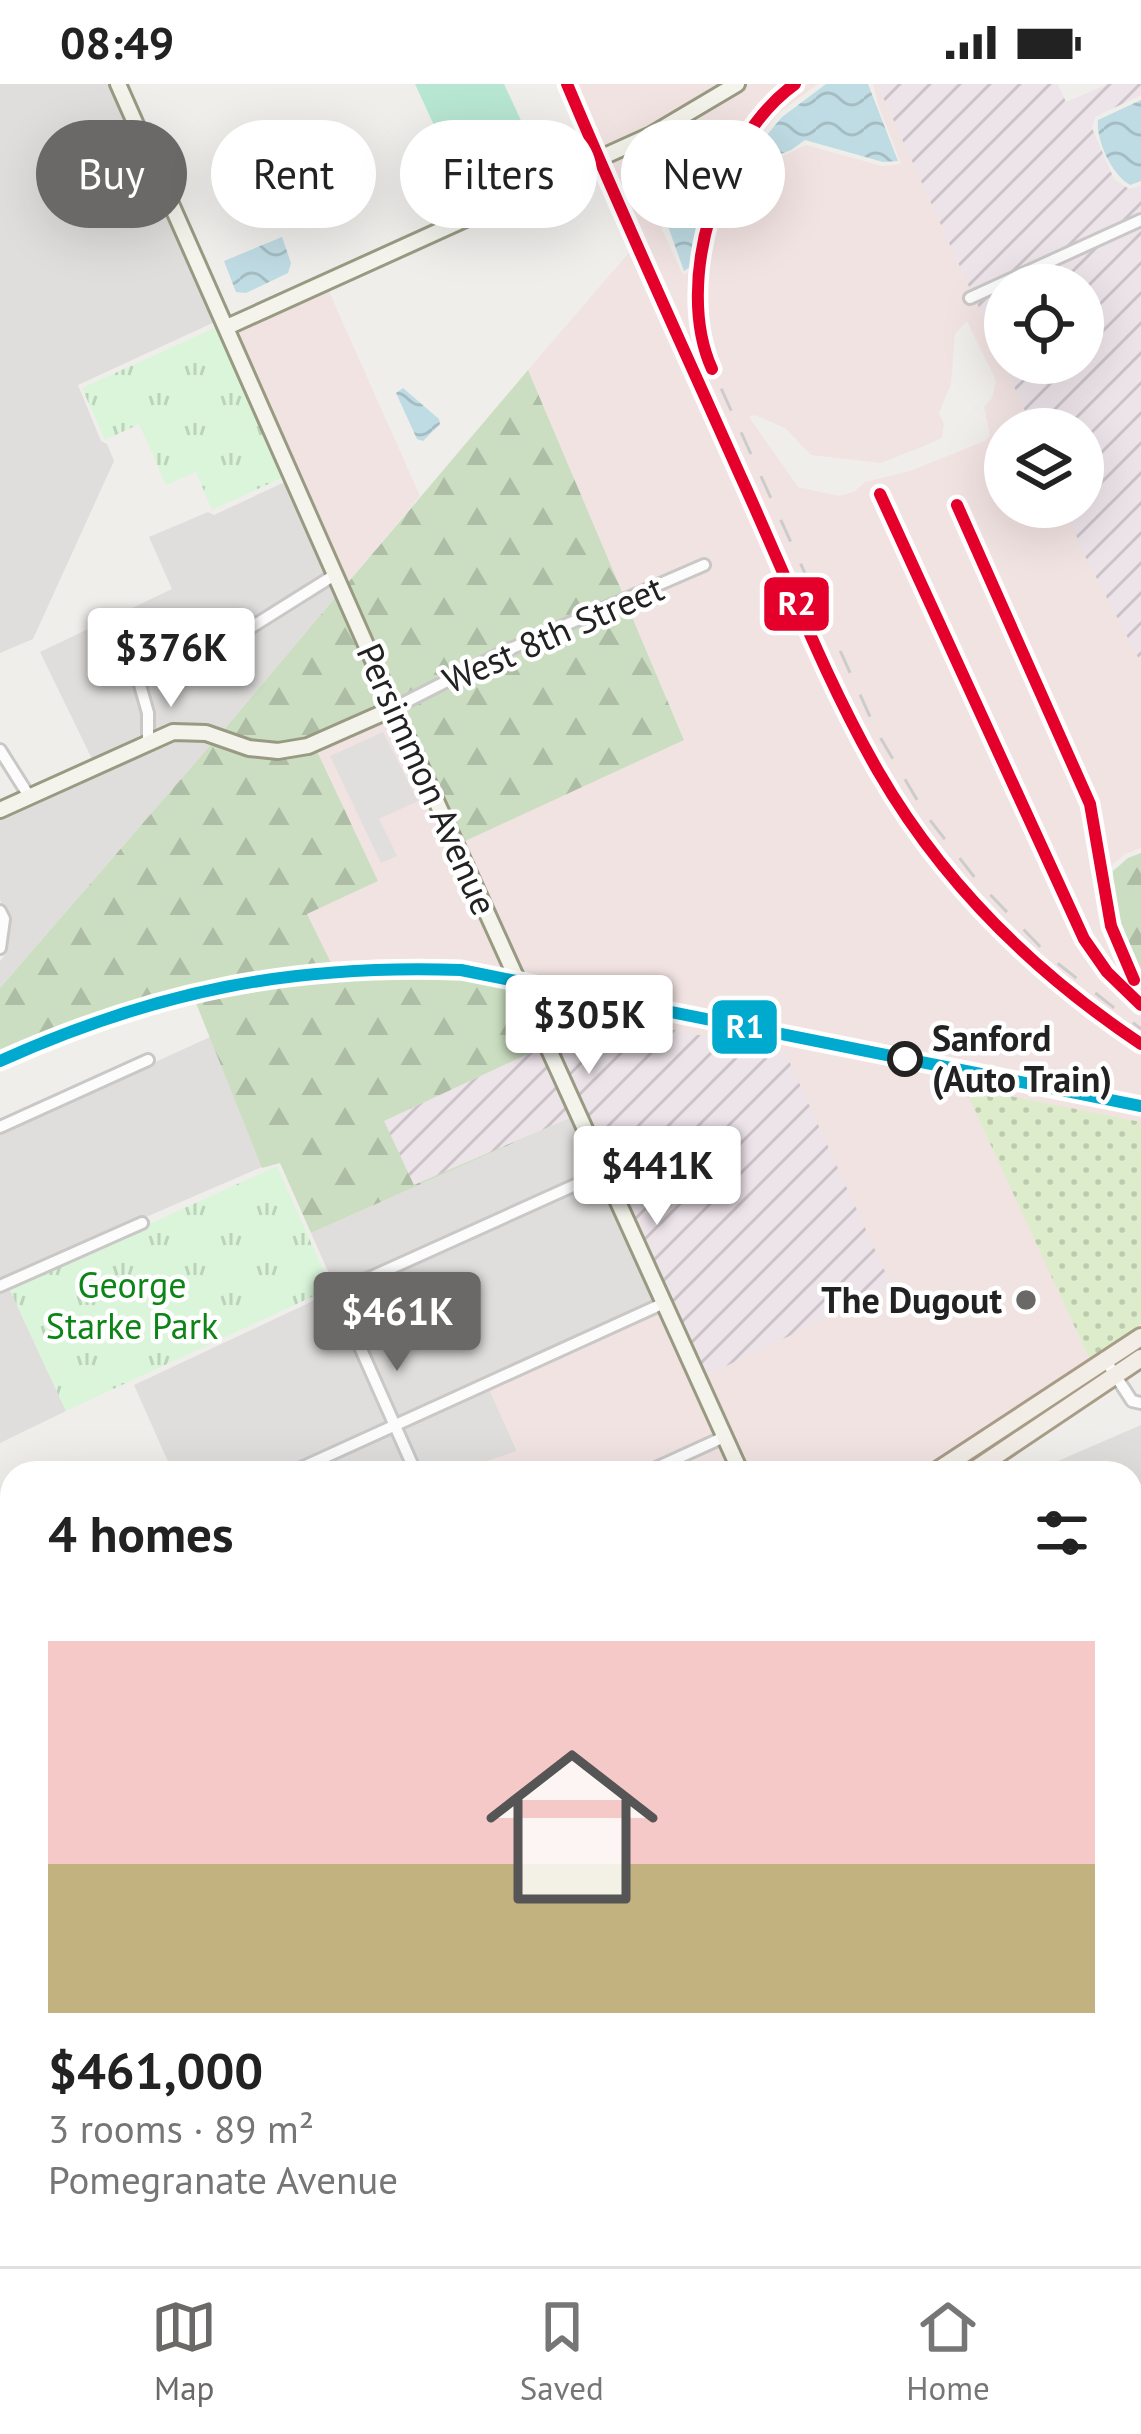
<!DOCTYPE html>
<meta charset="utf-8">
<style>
body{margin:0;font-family:"PT Sans",sans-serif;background:#f6f6f6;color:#222;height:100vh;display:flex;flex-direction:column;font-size:45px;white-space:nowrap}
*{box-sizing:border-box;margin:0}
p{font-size:39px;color:#767676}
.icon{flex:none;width:66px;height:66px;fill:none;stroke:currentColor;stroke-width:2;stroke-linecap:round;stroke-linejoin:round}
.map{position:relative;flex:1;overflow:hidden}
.drawer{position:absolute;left:0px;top:1377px;width:1143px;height:807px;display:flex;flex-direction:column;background:#fff;border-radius:36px 36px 0 0;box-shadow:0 12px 48px #0002}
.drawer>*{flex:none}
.hud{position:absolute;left:36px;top:36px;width:1071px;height:108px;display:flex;gap:24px}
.tools{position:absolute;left:984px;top:180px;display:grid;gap:24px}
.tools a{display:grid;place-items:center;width:120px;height:120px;border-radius:50%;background:#fff;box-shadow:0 12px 48px #0002;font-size:60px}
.price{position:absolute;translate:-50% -102px;padding:0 27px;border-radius:12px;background:#fff;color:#222;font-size:39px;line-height:78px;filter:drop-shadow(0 3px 6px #0008)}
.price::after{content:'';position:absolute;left:50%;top:72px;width:36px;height:27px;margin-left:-18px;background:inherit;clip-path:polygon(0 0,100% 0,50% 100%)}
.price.on{background:#6a6968;color:#fff}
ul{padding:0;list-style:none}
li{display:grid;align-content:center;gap:24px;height:636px;padding:0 48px}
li+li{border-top:3px solid #e0e0e0}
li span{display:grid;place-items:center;height:372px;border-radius:0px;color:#555}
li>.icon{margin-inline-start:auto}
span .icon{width:216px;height:216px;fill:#fffc;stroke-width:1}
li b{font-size:51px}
h2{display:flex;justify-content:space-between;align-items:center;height:144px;padding:0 48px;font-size:51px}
.pill{padding:0 42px;border-radius:54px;background:#fff;box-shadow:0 12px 48px #0002;font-size:42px;line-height:108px}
.pill.on{background:#6a6968;color:#fff}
.status{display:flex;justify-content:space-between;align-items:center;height:84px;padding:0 60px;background:#fff;direction:ltr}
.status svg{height:33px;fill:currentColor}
.menu{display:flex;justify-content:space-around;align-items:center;height:168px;border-top:3px solid #e0e0e0;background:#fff;font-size:33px;color:#767676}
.menu a{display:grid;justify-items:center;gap:6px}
.menu .on{color:#6a6968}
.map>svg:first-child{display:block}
</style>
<div class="status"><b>08:49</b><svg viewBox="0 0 49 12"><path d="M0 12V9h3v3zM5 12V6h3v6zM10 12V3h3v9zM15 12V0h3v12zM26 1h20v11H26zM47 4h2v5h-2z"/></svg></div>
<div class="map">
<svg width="1141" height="2182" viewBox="0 0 1141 2182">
<defs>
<pattern id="industrial-furrows" width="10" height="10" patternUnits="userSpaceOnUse" patternTransform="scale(3)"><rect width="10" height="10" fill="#ede4e9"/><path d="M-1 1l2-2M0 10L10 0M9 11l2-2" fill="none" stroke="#cbc3c8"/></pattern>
<pattern id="grass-dots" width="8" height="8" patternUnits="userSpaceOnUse" patternTransform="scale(3)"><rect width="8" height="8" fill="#ddeccb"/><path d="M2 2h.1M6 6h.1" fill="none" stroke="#bdcaae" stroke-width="1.8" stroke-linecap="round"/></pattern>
<pattern id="forest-firs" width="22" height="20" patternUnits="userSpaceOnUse" patternTransform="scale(3)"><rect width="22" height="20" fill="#cbdec1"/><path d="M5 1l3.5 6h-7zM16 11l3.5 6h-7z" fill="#aebea6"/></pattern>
<pattern id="park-tufts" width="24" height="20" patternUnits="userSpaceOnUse" patternTransform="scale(3)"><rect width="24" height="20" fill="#daf5da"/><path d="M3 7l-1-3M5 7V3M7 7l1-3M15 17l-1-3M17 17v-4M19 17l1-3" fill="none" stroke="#bbd2bb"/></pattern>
<pattern id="water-waves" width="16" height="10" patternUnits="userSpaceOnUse" patternTransform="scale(3)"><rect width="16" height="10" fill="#bfdbe3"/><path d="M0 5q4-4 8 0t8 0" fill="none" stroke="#a4bcc2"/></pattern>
</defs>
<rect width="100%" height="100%" fill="#f0eeeb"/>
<!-- residential -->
<g fill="#dfdedc">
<polygon points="0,0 113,0 219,236 78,301 101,357 107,360 114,377 33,555 0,569"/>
<polygon points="289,396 329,487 247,539 146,578 135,603 143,629 143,654 93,677 40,568 172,505 149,453 208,428 214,431"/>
<polygon points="334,498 339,509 222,648 153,650 145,602 152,590 252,549"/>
<polygon points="189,653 214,657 0,904 0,877 5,871 9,836 0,816 0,732 175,654"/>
<polygon points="210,953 262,1083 0,1196 0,1049"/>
<polygon points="574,1032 598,1085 335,1203 311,1149"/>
<polygon points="602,1095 657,1216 397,1335 342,1212"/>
<polygon points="9,1204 66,1327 0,1359 0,1208"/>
<polygon points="330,1209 388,1339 276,1389 173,1389 134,1301"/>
<polygon points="489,1305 517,1367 487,1378 492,1389 421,1389 401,1345"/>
<polygon points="1141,1341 1141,1900 1131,1877 1131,1389 1030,1389"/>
<polygon points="392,1349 410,1389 304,1389"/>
<polygon points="12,1670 12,1816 0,1821 0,1676"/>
<polygon points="1131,1934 1141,1956 1141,2182 946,2182 941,2172 1131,2172"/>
<polygon points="457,2172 939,2172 944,2182 461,2182"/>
</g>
<!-- commercial -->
<g fill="#f1e3e1" fill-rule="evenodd">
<polygon points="575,0 727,0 684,28 605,66"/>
<path d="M747,0H818L779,29L734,83L735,90L740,93L806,61L882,82L901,80L879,23L873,0H877L971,207L963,211L967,220L976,217L1033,345H1005V423H1065L1141,579V764L1125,770L1109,784L1107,818L1126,884L1141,903V1038L965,1004L1090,1276L922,1389H746L703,1293L891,1203L785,968L587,929L531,913L461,759L684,655L627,521L711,484L706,475L623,510L528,286L644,151L610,76L690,38ZM712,81L718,89L704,138L697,184L683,191L662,146L661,132L705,83ZM967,237L996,297L992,314L984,323L990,351L985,357L910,387L865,398L854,408L839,412L798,403L749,333L755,331L785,344L811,371L881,379L924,362L942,354L944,340L939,329L951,300L955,250Z"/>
<polygon points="327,203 420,412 346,501 234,246"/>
<polygon points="392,631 519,909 473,897 338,893 307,830 378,797 317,666"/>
<polygon points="662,1226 718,1350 631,1389 492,1389 487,1377 517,1367 489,1305"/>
<polygon points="722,1360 735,1389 658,1389"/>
<polygon points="0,1898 12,1923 12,2171 0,2176"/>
<polygon points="37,2172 126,2172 131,2182 14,2182"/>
</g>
<!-- industrial -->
<g fill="url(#industrial-furrows)">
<polygon points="877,0 1058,0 1066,18 1108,0 1141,0 1141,11 1095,33 1092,44 1114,95 1129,105 1141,102 1141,130 971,207"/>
<polygon points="1141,142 1141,579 1083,468 1065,423 1083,423 1083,345 1033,345 976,217 1005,205 1005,279 1083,279 1083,201 1013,201"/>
<polygon points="531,913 587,929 785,968 892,1203 703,1293"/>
<polygon points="543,963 574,1032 415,1102 383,1037"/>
</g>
<!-- education -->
<polygon fill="#f8f7e8" points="142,2172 445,2172 449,2182 146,2182"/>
<!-- grass -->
<polygon fill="url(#grass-dots)" points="964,1003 1141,1038 1141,1240 1090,1276"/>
<!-- forest -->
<g fill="url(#forest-firs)">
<polygon points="528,286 623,510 507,560 396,617 346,501"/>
<path d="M339,509L387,621C323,649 293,674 222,648Z"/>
<polygon points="627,521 684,656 461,759 400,627 512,570"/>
<polygon points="376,638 317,667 378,797 307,830 338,893 473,897 519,909 543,963 384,1037 414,1101 574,1032 311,1149 280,1079 262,1084 194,914 54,960 7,983 0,967 0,904 214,657 264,672"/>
<path d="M1141,769V896C1117,867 1112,823 1113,787L1128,774Z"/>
<polygon points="0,1537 12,1562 12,1670 0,1676"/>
</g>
<!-- park -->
<g fill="url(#park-tufts)">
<polygon points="221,241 286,392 212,426 196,388 166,401 139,340 105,356 82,304"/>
<polygon points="277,1082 331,1204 66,1327 9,1204"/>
</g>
<!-- pitch -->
<polygon fill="#b7e6d2" points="415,0 504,0 531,58 457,91"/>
<!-- parking -->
<g fill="#e0dfde">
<polygon points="383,648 418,717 379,735 397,772 381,779 330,672"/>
<polygon points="0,2012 12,2038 12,2158 0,2164"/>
<polygon points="1141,2105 1141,2182 1101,2182 1097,2172 1131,2172 1131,2110"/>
</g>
<!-- water -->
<g fill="url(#water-waves)">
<polygon points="826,0 868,0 898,77 883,78 805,56 791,66 737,87 782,33"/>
<path d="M1141,16V97L1130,101C1112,91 1096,57 1098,36Z"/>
<path d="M710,85L714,88C709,119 697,149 693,181L684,187L665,134Z"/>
<polygon points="282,153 291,179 288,189 246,209 236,208 224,177"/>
<polygon points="403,304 439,335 440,340 423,357 417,355 396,309"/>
</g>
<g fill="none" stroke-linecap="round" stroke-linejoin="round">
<defs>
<g id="street">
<polyline points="970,214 1141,136"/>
<polyline points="394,624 510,565 704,481"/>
<polyline points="148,658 148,629 140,601 148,585 250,544 336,490"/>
<polyline points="0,666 29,712"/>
<polyline points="0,827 4,835 0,864"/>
<polyline points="0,1043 148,976"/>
<polyline points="0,1202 142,1139"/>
<polyline points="1104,1274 1132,1317 1141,1319"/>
<polyline points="290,1389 664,1219"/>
<polyline points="416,1389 336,1209 604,1088"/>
<polyline points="645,1389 724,1353"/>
<polyline points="1131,1417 1141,1412"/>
<polyline points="0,1520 12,1515"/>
<polyline points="1131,1555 1141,1551"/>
<polyline points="1131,1711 1141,1733"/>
<polyline points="1131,1974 1141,1992"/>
<polyline points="390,2172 394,2182"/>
<polyline points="421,2172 426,2182"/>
<polyline points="965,2172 969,2182"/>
<polyline points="1,2182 23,2172"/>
<polyline points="510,2182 511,2172"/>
<polyline points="852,2182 864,2172"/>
</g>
<g id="secondary">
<polyline points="118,0 394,624 741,1389"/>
<polyline points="227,243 651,51 737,0"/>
<polyline points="0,726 173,648 206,649 249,664 278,667 308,662 394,624"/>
<polyline points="0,1887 12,1912"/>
<polyline points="131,2172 136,2182"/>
</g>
<g id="primary">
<polyline points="934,1389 1141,1253"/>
<polyline points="970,1389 1141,1274"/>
<polyline points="0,1829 12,1824"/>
<polyline points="0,1850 12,1844"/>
</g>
</defs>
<!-- street casing -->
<use href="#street" stroke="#c9c8c7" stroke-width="16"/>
<!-- secondary casing -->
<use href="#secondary" stroke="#999a82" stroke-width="20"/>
<!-- primary casing -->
<use href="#primary" stroke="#a79c86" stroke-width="22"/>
<!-- street -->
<use href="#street" stroke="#fdfcfc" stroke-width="10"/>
<!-- secondary -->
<use href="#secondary" stroke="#f4f4ed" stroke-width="14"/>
<!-- primary -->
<use href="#primary" stroke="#f3ede7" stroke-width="16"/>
<!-- rail -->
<g stroke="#ccc" stroke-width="3" stroke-dasharray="24 24" stroke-linecap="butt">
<path d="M795,0C782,9 773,22 763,34C704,104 692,182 706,271L877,648L926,731L979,799L1051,874L1141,945"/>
<polyline points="880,410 1084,855 1107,888 1141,921"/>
<polyline points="957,421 1090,720 1111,842 1122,875 1141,909"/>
<path d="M0,977C156,907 291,880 461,886L1141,1022"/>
</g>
<defs>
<path id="rail-1" d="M0,977C156,907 291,880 461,886L1141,1022"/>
<g id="rail-2">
<path d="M567,0C622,131 682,261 740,391C785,489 824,593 878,687C942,798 1035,889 1141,960"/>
<path d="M712,285C673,199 719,54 795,0"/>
<polyline points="880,410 1084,855 1107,888 1141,921"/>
<polyline points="957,421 1090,720 1111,842 1134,896"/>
</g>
</defs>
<!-- rail-1 casing -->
<use href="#rail-1" stroke="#fff" stroke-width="21"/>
<!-- rail-2 casing -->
<use href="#rail-2" stroke="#fff" stroke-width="21"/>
<!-- rail-1 -->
<use href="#rail-1" stroke="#00a9ce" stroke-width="12"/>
<!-- rail-2 -->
<use href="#rail-2" stroke="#e4002b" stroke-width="12"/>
</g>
<!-- markers -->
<circle fill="#fff" stroke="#222" stroke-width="6" cx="905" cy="975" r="15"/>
<circle fill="#6a6968" stroke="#fff" stroke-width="4.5" cx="1026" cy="1216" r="12"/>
<g text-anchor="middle" stroke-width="9" stroke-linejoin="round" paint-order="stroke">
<!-- street labels -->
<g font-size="36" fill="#222" stroke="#fff">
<text transform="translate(553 550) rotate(-24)" y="13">West 8th Street</text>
<text transform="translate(427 695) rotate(66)" y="13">Persimmon Avenue</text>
</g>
<!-- stop labels -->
<g font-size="36" font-weight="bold" fill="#222" stroke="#fff" text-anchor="start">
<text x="932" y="967">Sanford<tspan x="932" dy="41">(Auto Train)</tspan></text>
</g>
<!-- park labels -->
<g font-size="36" fill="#0c8416" stroke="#fff">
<text x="132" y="1214">George<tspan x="132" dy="41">Starke Park</tspan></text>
</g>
<!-- poi labels -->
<g font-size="36" font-weight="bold" fill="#222" stroke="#fff" text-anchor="end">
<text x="1002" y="1229">The Dugout</text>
</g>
</g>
<g stroke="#fff" stroke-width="4.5">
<rect x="762" y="491" width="69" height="58" rx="12" fill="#e4002b"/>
<rect x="710" y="914" width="69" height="58" rx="12" fill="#00a9ce"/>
</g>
<g font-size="33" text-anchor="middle" font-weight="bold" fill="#fff">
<text x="797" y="531">R2</text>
<text x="745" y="954">R1</text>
</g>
</svg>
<div class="tools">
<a><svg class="icon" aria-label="locate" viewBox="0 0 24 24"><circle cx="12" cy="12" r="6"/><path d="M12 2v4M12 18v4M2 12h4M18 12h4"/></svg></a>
<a><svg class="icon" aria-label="layers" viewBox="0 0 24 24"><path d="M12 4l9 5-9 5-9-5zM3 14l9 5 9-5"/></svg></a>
</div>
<b class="price" style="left:171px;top:626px">$376K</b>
<b class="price" style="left:589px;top:993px">$305K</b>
<b class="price" style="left:657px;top:1144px">$441K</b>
<b class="price on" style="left:397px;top:1290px">$461K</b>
<div class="hud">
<a class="pill on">Buy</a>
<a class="pill">Rent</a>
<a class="pill">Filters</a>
<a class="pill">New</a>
</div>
<section class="drawer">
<h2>4 homes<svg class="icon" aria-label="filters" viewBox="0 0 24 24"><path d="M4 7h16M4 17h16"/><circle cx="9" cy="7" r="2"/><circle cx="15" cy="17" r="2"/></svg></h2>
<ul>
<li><span style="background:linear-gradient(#f6c9c9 60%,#c2b280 0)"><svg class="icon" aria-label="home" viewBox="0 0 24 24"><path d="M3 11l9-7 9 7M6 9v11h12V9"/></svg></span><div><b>$461,000</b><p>3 rooms · 89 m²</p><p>Pomegranate Avenue</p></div></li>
</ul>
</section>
</div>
<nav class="menu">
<a class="on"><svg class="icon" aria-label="map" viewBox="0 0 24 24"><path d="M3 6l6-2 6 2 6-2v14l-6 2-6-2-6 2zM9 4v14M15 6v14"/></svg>Map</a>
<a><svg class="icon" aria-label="saved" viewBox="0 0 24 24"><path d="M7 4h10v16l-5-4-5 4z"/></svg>Saved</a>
<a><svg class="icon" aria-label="home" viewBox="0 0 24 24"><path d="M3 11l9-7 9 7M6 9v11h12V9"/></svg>Home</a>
</nav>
